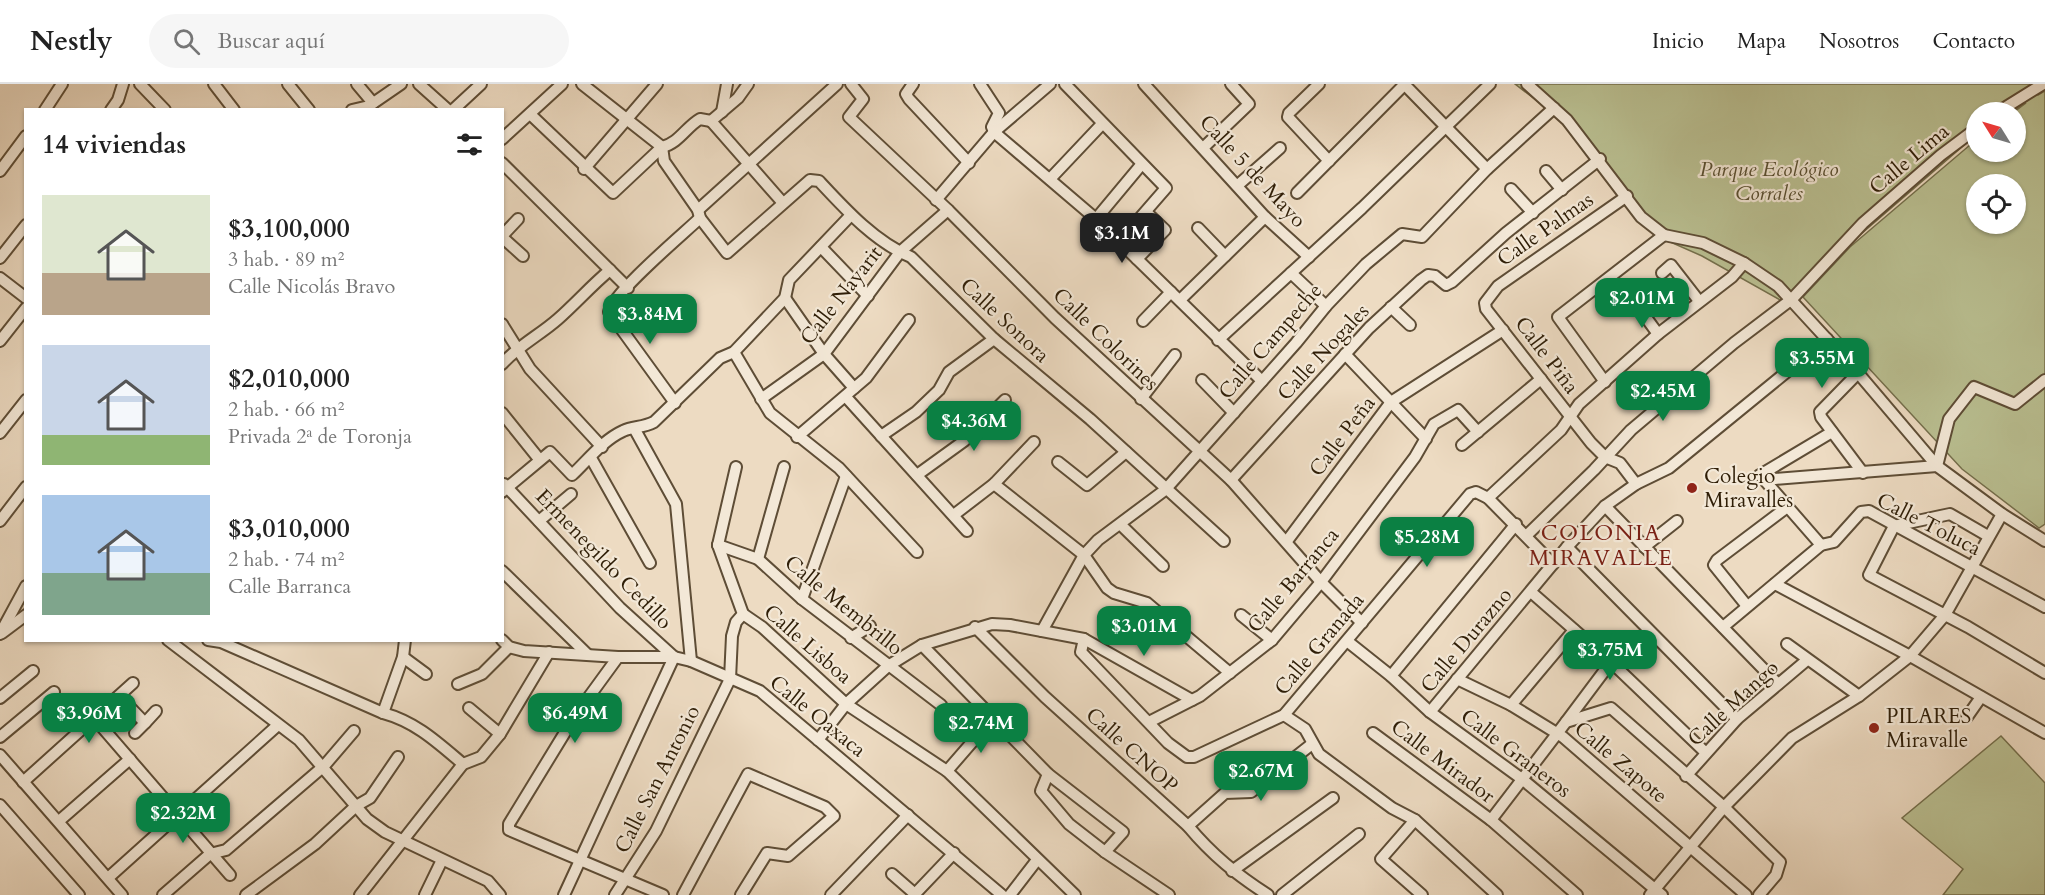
<!DOCTYPE html>
<html lang="es">
<meta charset="utf-8">
<style>
body{margin:0;font-family:Cardo,serif;background:#f6f6f6;color:#222;height:100vh;display:flex;flex-direction:column;font-size:22px;white-space:nowrap}
*{box-sizing:border-box;margin:0}
p{font-size:20px;color:#767676}
.icon{flex:none;width:33px;height:33px;fill:none;stroke:currentColor;stroke-width:2;stroke-linecap:round;stroke-linejoin:round}
.map{position:relative;flex:1;overflow:hidden}
.drawer{position:absolute;left:24px;top:24px;width:480px;height:534px;display:flex;flex-direction:column;background:#fff;border-radius:0px;box-shadow:0 2px 4px #0004}
.drawer>*{flex:none}
.needle{width:39px;rotate:307deg}
.buttons{position:absolute;left:1966px;top:18px;display:grid;gap:12px}
.buttons a{display:grid;place-items:center;width:60px;height:60px;border-radius:50%;background:#fff;box-shadow:0 2px 4px #0004;font-size:30px}
.price{position:absolute;translate:-50% -51px;padding:0 14px;border-radius:12px;background:#0b8043;color:#fff;font-size:20px;line-height:39px;filter:drop-shadow(0 2px 3px #0008)}
.price::after{content:'';position:absolute;left:50%;top:36px;width:18px;height:14px;margin-left:-9px;background:inherit;clip-path:polygon(0 0,100% 0,50% 100%)}
.price.selected{background:#222;color:#fff}
ul{padding:0;list-style:none}
li{display:flex;align-items:center;gap:18px;height:150px;padding:0 18px}
li span{display:grid;place-items:center;flex:none;width:168px;height:120px;border-radius:0px;color:#555}
li>.icon{margin-inline-start:auto}
span .icon{width:72px;height:72px;fill:#fffc;stroke-width:1}
li b{font-size:26px}
h2{display:flex;justify-content:space-between;align-items:center;height:72px;padding:0 18px;font-size:26px}
header{display:flex;align-items:center;gap:36px;box-sizing:border-box;height:84px;padding:0 30px;background:#fff;border-bottom:2px solid #e0e0e0}
header strong{font-size:28px}
nav{display:flex;gap:33px;margin-inline-start:auto;font-size:21px}
.search{width:420px;height:54px;background:#f6f6f6;display:flex;align-items:center;gap:15px;box-sizing:border-box;padding:0 21px;border-radius:33px;color:#767676;font-size:22px}
.map>svg:first-child{display:block}
</style>
<header>
<strong>Nestly</strong>
<div class="search"><svg class="icon" aria-label="search" viewBox="0 0 24 24"><circle cx="10" cy="10" r="6"/><path d="M15 15l6 6"/></svg>Buscar aquí</div>
<nav><a>Inicio</a><a>Mapa</a><a>Nosotros</a><a>Contacto</a></nav>
</header>
<div class="map">
<svg width="2045" height="811" viewBox="0 0 2045 811">
<rect width="100%" height="100%" fill="#eddbc2"/>
<filter id="stains"><feTurbulence type="fractalNoise" baseFrequency=".00333" numOctaves="4"/><feColorMatrix values="0 0 0 0 .2 0 0 0 0 .09 0 0 0 0 .02 0 0 0 .5 -.17"/></filter>
<radialGradient id="worn" r=".72"><stop offset=".6" stop-color="#630" stop-opacity="0"/><stop offset="1" stop-color="#630" stop-opacity=".3"/></radialGradient>
<!-- green -->
<g fill="#bac092" stroke="#746f4c" stroke-width="1.5" fill-rule="evenodd">
<path d="M1515,0H2030L2038,11L2045,7V440L2039,444L1962,385L1803,213L1850,163L1977,55V68H2016V28H2014L2026,19L2010,28H1977V50L1832,175L1789,221L1702,172L1661,154L1554,30ZM1977,100H2016V140H1977Z"/>
<polygon points="2001,652 2045,699 2045,811 1943,811 1963,785 1902,734"/>
</g>
<g fill="none" stroke-linecap="round" stroke-linejoin="round">
<defs>
<g id="minor">
<polyline points="140,0 165,26"/>
<polyline points="214,0 234,26"/>
<polyline points="288,0 309,26"/>
<polyline points="357,0 373,19"/>
<polyline points="419,0 448,26"/>
<path d="M582,0L662,63L664,77L698,126L700,134L727,169L810,96L819,97C845,125 875,158 911,173L994,255L1090,335L1224,457"/>
<polyline points="851,0 863,15 849,33 948,126 1055,234 1231,396 1321,498 1362,539"/>
<polyline points="913,0 906,10 909,15 969,79"/>
<polyline points="980,0 999,29 992,43 994,48 1096,135 1262,297"/>
<polyline points="1065,0 1166,104 1119,158"/>
<polyline points="1144,0 1265,133 1309,173"/>
<polyline points="1319,0 1289,29 1288,33 1329,77"/>
<polyline points="1404,0 1487,85"/>
<polyline points="1527,0 1567,36 1641,133 1664,151 1703,159 1744,179 1778,202 1858,289 1937,382 2002,430 2045,457"/>
<polyline points="45,26 62,0"/>
<polyline points="111,26 118,16 123,0"/>
<polyline points="352,26 369,22 401,0"/>
<polyline points="453,26 481,0"/>
<polyline points="722,28 727,0"/>
<polyline points="1998,28 2043,0"/>
<path d="M530,30L613,109L662,63C679,59 686,43 700,35L711,37"/>
<polyline points="711,37 783,119"/>
<polyline points="711,37 738,14 748,0"/>
<polyline points="502,55 562,0"/>
<polyline points="1204,63 1249,20 1231,0"/>
<polyline points="502,79 628,204"/>
<polyline points="584,85 657,0"/>
<polyline points="0,87 26,52"/>
<polyline points="1546,87 1562,106"/>
<polyline points="1050,95 1102,40"/>
<polyline points="1238,101 1280,64"/>
<polyline points="1511,105 1533,129"/>
<polyline points="1297,109 1405,0"/>
<polyline points="1627,112 1498,202 1485,219 1486,225 1591,359 1605,373 1620,379 1636,400"/>
<polyline points="936,116 994,48 1050,0"/>
<polyline points="698,126 837,0"/>
<polyline points="1096,135 1141,81"/>
<polyline points="1198,144 1225,172"/>
<polyline points="502,152 518,135"/>
<polyline points="502,153 523,172"/>
<polyline points="821,163 868,212"/>
<polyline points="0,174 26,141"/>
<polyline points="1137,175 1165,146 1147,129"/>
<polyline points="1291,189 1326,222"/>
<polyline points="1662,189 1671,181 1699,217"/>
<polyline points="0,194 26,214"/>
<polyline points="1631,213 1658,250"/>
<polyline points="785,214 824,270 854,304"/>
<polyline points="1180,216 1265,133"/>
<polyline points="1391,223 1410,241"/>
<polyline points="1143,237 1171,208"/>
<polyline points="502,240 530,285 602,363"/>
<polyline points="1218,256 1362,124 1490,0"/>
<polyline points="0,257 26,224"/>
<polyline points="734,268 770,329 839,384 917,468"/>
<polyline points="1345,270 1426,355"/>
<path d="M502,280C519,261 540,251 558,235C576,219 592,201 610,186"/>
<polyline points="1858,289 1820,328 1821,333 1863,389"/>
<polyline points="1202,296 1234,329"/>
<polyline points="1605,298 1558,233 1664,151"/>
<polyline points="846,313 967,447"/>
<polyline points="761,315 824,270 900,168 948,126"/>
<polyline points="1141,315 1175,271"/>
<path d="M675,319L609,228C613,209 682,151 700,134"/>
<polyline points="502,329 539,375"/>
<polyline points="634,344 676,420 691,577"/>
<polyline points="0,349 26,316"/>
<polyline points="881,352 916,328 939,306 949,288 994,255"/>
<polyline points="797,353 866,294 909,236"/>
<polyline points="1462,361 1541,295"/>
<polyline points="591,374 650,479"/>
<polyline points="1058,378 1087,401 1126,368"/>
<polyline points="917,391 964,357 1005,316"/>
<polyline points="1760,391 1775,395 1937,382 1949,335 1974,303 2015,320 2045,296"/>
<polyline points="1760,391 1821,461"/>
<polyline points="1760,391 1832,348"/>
<polyline points="1231,396 1369,244 1421,196 1428,191 1435,192 1446,201 1452,198 1506,149 1600,75"/>
<polyline points="504,400 620,524 674,573"/>
<polyline points="994,400 1084,471 1107,504 1114,509 1147,519 1230,589"/>
<path d="M502,408L550,368L572,391C587,377 603,356 623,347C633,342 643,344 654,338L720,274L734,268L785,214L789,196L851,131"/>
<polyline points="1488,414 1561,346 1579,320 1658,250 1732,193 1744,179"/>
<polyline points="1605,422 1778,600"/>
<polyline points="955,430 994,400 1034,358"/>
<polyline points="0,437 26,403"/>
<polyline points="539,437 571,410"/>
<polyline points="1121,441 1163,482"/>
<polyline points="1894,442 1869,491 1968,543 2045,589"/>
<polyline points="1894,442 1950,430 1988,452"/>
<polyline points="1527,451 1594,386 1631,346 1734,259 1792,215 1863,139 1941,71 1977,44"/>
<polyline points="1287,457 1391,318 1503,246"/>
<polyline points="718,461 758,475 802,515 941,621"/>
<polyline points="718,461 736,383"/>
<polyline points="1567,463 1737,635"/>
<polyline points="1644,463 1677,437"/>
<polyline points="758,475 784,383"/>
<polyline points="502,487 587,570"/>
<polyline points="1775,500 1910,572 2045,649"/>
<polyline points="1531,508 1611,578 1705,668"/>
<polyline points="802,515 846,392"/>
<polyline points="1747,522 1714,481 1717,476 1786,424"/>
<polyline points="743,530 762,543 846,620 947,687 1075,811"/>
<polyline points="1241,531 1272,556"/>
<path d="M975,543L1045,613L1188,742C1212,771 1237,791 1268,811"/>
<polyline points="1723,543 1821,461 1834,458 1861,428 1869,427 2045,523"/>
<polyline points="1042,547 1084,471 1098,456 1165,406 1296,259 1326,222 1366,180 1402,150 1422,153 1487,85 1554,24"/>
<polyline points="2,549 26,531"/>
<polyline points="0,550 26,502"/>
<polyline points="851,554 870,542"/>
<polyline points="1084,555 1081,568 1168,659 1187,673 1194,673 1284,631 1470,410 1476,408 1488,414 1553,480"/>
<polyline points="168,556 299,656 367,735 385,748 488,797 500,811"/>
<path d="M208,556L221,558L383,629C416,638 437,658 463,680"/>
<polyline points="502,556 509,563 524,567 618,573 674,573 691,577 760,607 1002,811"/>
<polyline points="1347,557 1391,592 1430,628 1522,695 1662,811"/>
<polyline points="1787,560 1859,612"/>
<polyline points="922,561 1048,690 1123,748 1105,768 1169,811"/>
<polyline points="403,573 426,590"/>
<polyline points="618,573 575,632 509,740 509,746 663,811"/>
<polyline points="1391,592 1516,440"/>
<polyline points="1457,595 1511,621 1563,653 1746,811"/>
<polyline points="458,600 482,590 509,563"/>
<polyline points="120,613 145,639 156,627"/>
<polyline points="0,614 33,587"/>
<polyline points="1511,621 1574,546"/>
<polyline points="469,624 500,650"/>
<polyline points="1430,628 1567,463 1605,422 1636,400 1669,384 1827,255"/>
<polyline points="383,629 403,573 405,556"/>
<polyline points="1284,631 1305,645 1319,670 1392,724 1415,736 1497,811"/>
<polyline points="1967,633 1981,613"/>
<polyline points="95,635 230,791"/>
<polyline points="1149,638 1200,612 1272,556 1321,498 1415,373 1434,340 1458,326 1478,348"/>
<polyline points="1566,638 1611,578"/>
<polyline points="135,649 145,639"/>
<polyline points="1373,649 1491,736 1577,811"/>
<polyline points="0,653 54,608"/>
<polyline points="818,656 846,620 888,582 922,561 992,540 1010,541 1084,555 1192,616"/>
<polyline points="0,671 122,811"/>
<polyline points="947,687 993,634"/>
<polyline points="1048,690 1041,707 1069,740 1105,768"/>
<polyline points="1686,692 1737,635 1807,576"/>
<polyline points="23,698 133,599"/>
<polyline points="0,721 79,811"/>
<polyline points="1415,736 1381,775 1422,811"/>
<polyline points="1491,736 1566,638 1611,624 1724,723 1780,778 1776,791 1759,811"/>
<polyline points="59,737 130,675"/>
<polyline points="1188,742 1225,709 1251,708 1312,660"/>
<polyline points="1232,787 1333,714"/>
<polyline points="892,790 915,810"/>
<polyline points="108,794 278,641"/>
<polyline points="163,811 210,770 226,766 324,682 354,647"/>
<polyline points="246,811 315,760 356,722 370,714 398,673"/>
<polyline points="360,811 463,680 481,673 500,650 549,568"/>
<polyline points="425,811 442,776"/>
<polyline points="564,811 674,573"/>
<polyline points="615,811 656,747 730,595 732,552 736,538 743,530 718,461"/>
<polyline points="683,811 748,690 825,723 834,732 788,772 767,769 741,811"/>
<polyline points="831,811 908,731"/>
<polyline points="914,811 954,769"/>
<polyline points="1010,811 1037,776"/>
<polyline points="1282,811 1359,750"/>
<polyline points="1650,811 1724,723 1792,654 1859,612 1910,572 1945,531 2002,430"/>
</g>
</defs>
<!-- minor casing -->
<use href="#minor" stroke="#5e4d36" stroke-width="14"/>
<!-- minor -->
<use href="#minor" stroke="#f3e8d7" stroke-width="10"/>
</g>
<!-- markers -->
<g fill="#8f2418" stroke="#f3e8d7" stroke-width="2">
<circle cx="1692" cy="404" r="6"/>
<circle cx="1874" cy="644" r="6"/>
</g>
<g text-anchor="middle" stroke-width="4.5" stroke-linejoin="round" paint-order="stroke">
<!-- street labels -->
<g font-size="21" fill="#2f1e07" stroke="#f3e8d7">
<text transform="translate(1909 75) rotate(-40)" y="7">Calle Lima</text>
<text transform="translate(1253 87) rotate(47)" y="7">Calle 5 de Mayo</text>
<text transform="translate(1545 145) rotate(-35)" y="7">Calle Palmas</text>
<text transform="translate(841 211) rotate(-52)" y="7">Calle Nayarit</text>
<text transform="translate(1005 236) rotate(43)" y="7">Calle Sonora</text>
<text transform="translate(1106 255) rotate(44)" y="7">Calle Colorines</text>
<text transform="translate(1270 257) rotate(-49)" y="7">Calle Campeche</text>
<text transform="translate(1323 268) rotate(-47)" y="7">Calle Nogales</text>
<text transform="translate(1547 271) rotate(53)" y="7">Calle Piña</text>
<text transform="translate(1342 352) rotate(-53)" y="7">Calle Peña</text>
<text transform="translate(1929 440) rotate(27)" y="7">Calle Toluca</text>
<text transform="translate(604 475) rotate(46)" y="7">Ermenegildo Cedillo</text>
<text transform="translate(1293 496) rotate(-50)" y="7">Calle Barranca</text>
<text transform="translate(844 521) rotate(39)" y="7">Calle Membrillo</text>
<text transform="translate(1466 556) rotate(-50)" y="7">Calle Durazno</text>
<text transform="translate(808 560) rotate(41)" y="7">Calle Lisboa</text>
<text transform="translate(1319 560) rotate(-50)" y="7">Calle Granada</text>
<text transform="translate(1733 619) rotate(-43)" y="7">Calle Mango</text>
<text transform="translate(818 632) rotate(39)" y="7">Calle Oaxaca</text>
<text transform="translate(1132 666) rotate(42)" y="7">Calle CNOP</text>
<text transform="translate(1516 669) rotate(37)" y="7">Calle Graneros</text>
<text transform="translate(1443 677) rotate(37)" y="7">Calle Mirador</text>
<text transform="translate(1621 678) rotate(40)" y="7">Calle Zapote</text>
<text transform="translate(657 695) rotate(-63)" y="7">Calle San Antonio</text>
</g>
<!-- park labels -->
<g font-size="21" font-style="italic" fill="#594f31" stroke="#f3e8d7">
<text x="1769" y="92">Parque Ecológico<tspan x="1769" dy="24">Corrales</tspan></text>
</g>
<!-- poi labels -->
<g font-size="21" fill="#2f1e07" stroke="#f3e8d7" text-anchor="start">
<text x="1704" y="399">Colegio<tspan x="1704" dy="24">Miravalles</tspan></text>
<text x="1886" y="639">PILARES<tspan x="1886" dy="24">Miravalle</tspan></text>
</g>
<!-- neighbourhood labels -->
<g font-size="22" letter-spacing="1.5" fill="#7a1f14" stroke="#f3e8d7">
<text x="1601" y="456">COLONIA<tspan x="1601" dy="25">MIRAVALLE</tspan></text>
</g>
</g>
<rect width="100%" height="100%" filter="url(#stains)"/>
<rect width="100%" height="100%" fill="url(#worn)"/>
</svg>
<div class="buttons">
<a><svg class="needle" viewBox="-14 -14 28 28"><path d="M0-13l5 13h-10z" fill="#e53935"/><path d="M0 13l5-13h-10z" fill="#767676"/></svg></a>
<a><svg class="icon" aria-label="locate" viewBox="0 0 24 24"><circle cx="12" cy="12" r="6"/><path d="M12 2v4M12 18v4M2 12h4M18 12h4"/></svg></a>
</div>
<b class="price selected" style="left:1122px;top:180px">$3.1M</b>
<b class="price" style="left:1642px;top:245px">$2.01M</b>
<b class="price" style="left:650px;top:261px">$3.84M</b>
<b class="price" style="left:1822px;top:305px">$3.55M</b>
<b class="price" style="left:1663px;top:338px">$2.45M</b>
<b class="price" style="left:974px;top:368px">$4.36M</b>
<b class="price" style="left:1427px;top:484px">$5.28M</b>
<b class="price" style="left:1144px;top:573px">$3.01M</b>
<b class="price" style="left:1610px;top:597px">$3.75M</b>
<b class="price" style="left:89px;top:660px">$3.96M</b>
<b class="price" style="left:575px;top:660px">$6.49M</b>
<b class="price" style="left:981px;top:670px">$2.74M</b>
<b class="price" style="left:1261px;top:718px">$2.67M</b>
<b class="price" style="left:183px;top:760px">$2.32M</b>
<section class="drawer">
<h2>14 viviendas<svg class="icon" aria-label="filters" viewBox="0 0 24 24"><path d="M4 7h16M4 17h16"/><circle cx="9" cy="7" r="2"/><circle cx="15" cy="17" r="2"/></svg></h2>
<ul>
<li><span style="background:linear-gradient(#dfe7d0 65%,#b9a48a 0)"><svg class="icon" aria-label="home" viewBox="0 0 24 24"><path d="M3 11l9-7 9 7M6 9v11h12V9"/></svg></span><div><b>$3,100,000</b><p>3 hab. · 89 m²</p><p>Calle Nicolás Bravo</p></div></li>
<li><span style="background:linear-gradient(#c9d6e8 75%,#8fb573 0)"><svg class="icon" aria-label="home" viewBox="0 0 24 24"><path d="M3 11l9-7 9 7M6 9v11h12V9"/></svg></span><div><b>$2,010,000</b><p>2 hab. · 66 m²</p><p>Privada 2ª de Toronja</p></div></li>
<li><span style="background:linear-gradient(#a9c7e8 65%,#7fa58c 0)"><svg class="icon" aria-label="home" viewBox="0 0 24 24"><path d="M3 11l9-7 9 7M6 9v11h12V9"/></svg></span><div><b>$3,010,000</b><p>2 hab. · 74 m²</p><p>Calle Barranca</p></div></li>
</ul>
</section>
</div>
